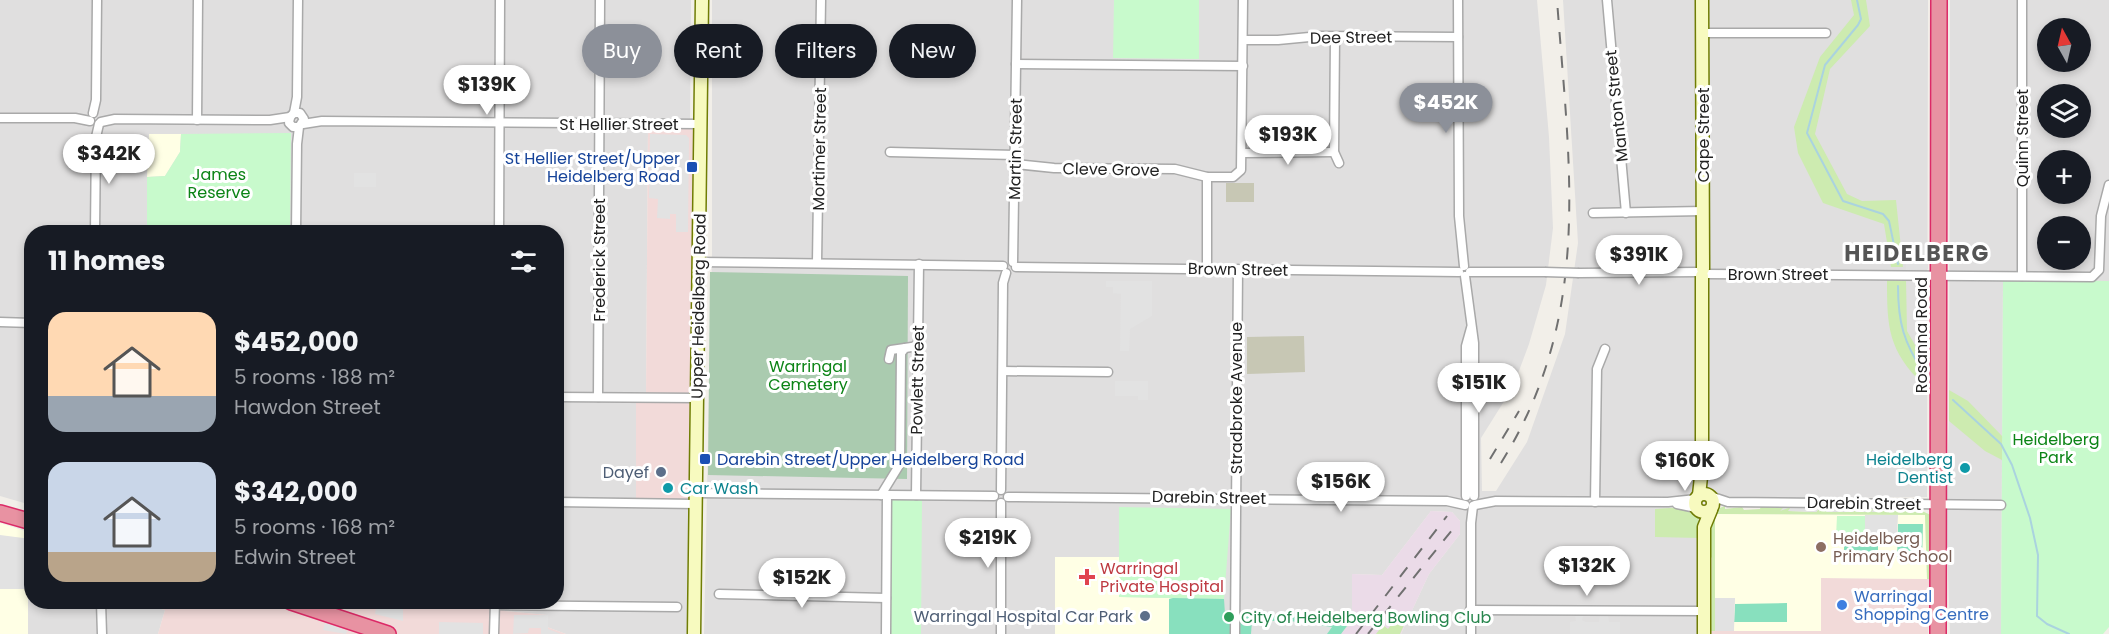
<!DOCTYPE html>
<meta charset="utf-8">
<style>
body{margin:0;font-family:Poppins,sans-serif;background:#242831;color:#f1f3f6;height:100vh;display:flex;flex-direction:column;font-size:22px;white-space:nowrap}
*{box-sizing:border-box;margin:0}
p{font-size:20px;color:#9ea1a6}
.icon{flex:none;width:33px;height:33px;fill:none;stroke:currentColor;stroke-width:2;stroke-linecap:round;stroke-linejoin:round}
.map{position:relative;flex:1;overflow:hidden}
.sheet{position:absolute;left:24px;top:225px;width:540px;height:384px;display:flex;flex-direction:column;background:#171b24;border-radius:24px;box-shadow:0 3px 9px #0003}
.sheet>*{flex:none}
.top-card{position:absolute;left:582px;top:24px;width:570px;height:54px;display:flex;gap:12px}
.needle{width:39px;rotate:352deg}
.tools{position:absolute;left:2037px;top:18px;display:grid;gap:12px}
.tools a{display:grid;place-items:center;width:54px;height:54px;border-radius:50%;background:#171b24;box-shadow:0 3px 9px #0003;font-size:30px}
.price{position:absolute;translate:-50% -51px;padding:0 14px;border-radius:21px;background:#fff;color:#222;font-size:20px;line-height:39px;filter:drop-shadow(0 2px 3px #0008)}
.price::after{content:'';position:absolute;left:50%;top:36px;width:18px;height:14px;margin-left:-9px;background:inherit;clip-path:polygon(0 0,100% 0,50% 100%)}
.price.selected{background:#8c9099;color:#fff}
ul{padding:0;list-style:none}
li{display:flex;align-items:center;gap:18px;height:150px;padding:0 24px}
li span{display:grid;place-items:center;flex:none;width:168px;height:120px;border-radius:18px;color:#555}
li>.icon{margin-inline-start:auto}
span .icon{width:72px;height:72px;fill:#fffc;stroke-width:1}
li b{font-size:26px}
h2{display:flex;justify-content:space-between;align-items:center;height:72px;padding:0 24px;font-size:26px}
.tag{padding:0 21px;border-radius:27px;background:#171b24;box-shadow:0 3px 9px #0003;font-size:21px;line-height:54px}
.tag.selected{background:#8c9099;color:#fff}
.map>svg:first-child{display:block}
</style>
<div class="map">
<svg width="2109" height="634" viewBox="0 0 2109 634">
<rect width="100%" height="100%" fill="#f2efe9"/>
<!-- residential -->
<g fill="#e0dfdf" fill-rule="evenodd">
<polygon points="0,0 691,0 690,124 648,124 646,397 689,504 689,634 566,634 547,627 546,615 505,611 495,605 495,602 556,602 556,232 32,232 31,505 0,496"/>
<polygon points="712,0 1537,0 1549,137 1553,228 1546,285 1529,344 1513,387 1481,438 1482,491 1496,491 1527,442 1565,334 1578,243 1563,0 1928,0 1927,497 1765,499 1717,496 1703,490 1690,506 1700,519 1697,634 1401,634 1429,574 1460,534 1460,521 1452,512 1431,511 1382,575 1352,574 1352,622 1341,634 704,634 712,253"/>
<path d="M1950,0H2109V281L2003,280L2001,634H1950L1946,514L1949,421ZM2048,28H2080V62H2048ZM2048,94H2080V128H2048ZM2048,160H2080V194H2048ZM2048,226H2080V260H2048Z"/>
<polygon points="0,525 31,535 32,602 136,602 165,610 158,634 0,634"/>
</g>
<!-- commercial -->
<g fill="#f2dad9">
<polygon points="648,124 700,124 696,504 636,503 636,397 646,397"/>
<polygon points="1821,578 1931,579 1928,634 1711,634 1711,631 1821,631"/>
<polygon points="136,602 495,602 495,605 505,611 547,615 547,627 566,634 158,634 165,610"/>
</g>
<!-- industrial -->
<polygon fill="#ebdbe8" points="1431,511 1452,512 1460,521 1460,534 1429,574 1401,634 1341,634 1352,622 1352,574 1382,575"/>
<!-- education -->
<g fill="#ffffe5">
<polygon points="149,134 181,134 180,152 165,176 147,177"/>
<polygon points="1715,514 1925,515 1927,579 1821,578 1821,631 1715,631"/>
<polygon points="0,523 31,533 32,589 28,589 28,634 0,634"/>
<polygon points="1055,557 1120,557 1120,597 1173,598 1169,599 1169,634 1055,634"/>
</g>
<!-- construction -->
<g fill="#c7c7b4">
<rect x="1226" y="183" width="28" height="19"/>
<polygon points="1304,336 1305,372 1247,374 1247,337"/>
</g>
<!-- grass -->
<g fill="#cdebb0">
<polygon points="1851,0 1866,0 1870,26 1830,69 1815,134 1847,194 1862,201 1896,200 1903,267 1891,267 1884,224 1823,203 1798,153 1794,127 1820,57 1854,15"/>
<path d="M1906,279L1907,331L1923,359L1924,385C1888,351 1887,327 1887,280Z"/>
<polygon points="1949,390 1968,401 2003,437 2002,460 1985,451 1949,421"/>
<path d="M1725,506V509L1742,507L1744,510L1760,509L1761,506L1791,507L1789,511L1816,512L1822,506L1819,511L1827,507L1829,508L1827,512C1840,512 1849,513 1860,507L1857,512H1868L1872,507L1875,508L1872,512L1882,507L1883,510L1912,511L1915,508L1931,515V579H1927L1925,515L1715,514V631H1711L1712,558L1707,553L1708,527L1714,510Z"/>
<polygon points="1685,507 1698,513 1700,538 1655,537 1655,509"/>
<polygon points="1401,612 1409,614 1400,634 1376,634 1383,625 1388,629"/>
</g>
<!-- cemetery -->
<polygon fill="#aacbaf" points="710,272 908,276 907,479 708,475"/>
<!-- park -->
<g fill="#c8facc">
<polygon points="1114,0 1199,0 1199,59 1113,58"/>
<polygon points="291,133 290,232 147,232 147,177 165,176 180,152 181,134"/>
<polygon points="2109,270 2109,627 2103,634 2001,634 2003,280 2109,281"/>
<polygon points="892,499 922,500 921,634 890,634"/>
<polygon points="1119,507 1231,509 1224,599 1119,597"/>
<polygon points="1837,516 1865,516 1865,537 1836,537"/>
</g>
<!-- pitch -->
<g fill="#88e0be">
<polygon points="1898,524 1923,524 1922,562 1897,561"/>
<rect x="1844" y="541" width="34" height="15"/>
<polygon points="1173,598 1224,599 1225,614 1352,619 1341,634 1169,634 1169,599"/>
<polygon points="1787,603 1787,622 1734,622 1735,604"/>
</g>
<!-- parking -->
<g fill="#e2e2e2">
<polygon points="650,134 686,135 689,138 688,232 676,232 676,214 670,214 670,219 657,218 658,199 649,198"/>
<rect x="354" y="173" width="22" height="14"/>
<polygon points="1928,248 1928,269 1906,270 1906,249"/>
<polygon points="1106,281 1152,281 1152,316 1130,329 1129,351 1120,351 1121,294 1113,293 1113,287 1106,287"/>
<polygon points="1115,381 1148,381 1148,400 1138,400 1138,396 1115,396"/>
<polygon points="1785,506 1882,507 1876,512 1871,512 1875,508 1872,507 1868,512 1856,512 1860,507 1853,512 1826,512 1829,508 1827,507 1819,512 1822,506 1816,512 1788,511 1791,507 1780,511"/>
<polygon points="1865,515 1898,515 1897,537 1865,536"/>
<polygon points="0,535 31,539 31,589 0,589"/>
<polygon points="1715,598 1735,598 1734,631 1715,631"/>
<polygon points="388,603 398,603 398,609 403,609 403,621 375,614 376,608 388,608"/>
<polygon points="514,615 548,615 548,629 561,634 541,634 541,628 529,628 528,633 513,634"/>
<polygon points="1575,615 1584,615 1582,620 1586,622 1599,622 1600,615 1608,615 1609,622 1620,622 1620,634 1570,634 1570,622 1576,621"/>
<polygon points="1252,621 1290,621 1332,627 1327,634 1251,634"/>
<polygon points="325,622 347,631 346,634 323,630"/>
<polygon points="439,622 483,623 483,634 439,634"/>
</g>
<g fill="none" stroke-linecap="round" stroke-linejoin="round">
<!-- stream -->
<g stroke="#aad3df" stroke-width="2">
<polyline points="1857,0 1861,19 1858,25 1825,65 1807,133 1843,201 1883,214 1889,221 1898,264"/>
<path d="M1898,286C1898,324 1904,342 1924,374"/>
<polyline points="1953,400 2001,444 2012,465 2030,518 2038,555 2037,616 2047,624 2069,634"/>
</g>
<defs>
<g id="street">
<polyline points="1458,0 1459,216 1464,266"/>
<polyline points="1607,0 1626,213"/>
<polyline points="2022,0 2022,276"/>
<polyline points="1702,33 1826,33"/>
<polyline points="1335,37 1334,152 1339,163"/>
<polyline points="1243,40 1278,40 1320,36 1458,37"/>
<polyline points="1016,64 1243,66"/>
<polyline points="93,113 96,100 97,0"/>
<polyline points="294,113 297,97 298,0"/>
<polyline points="0,118 75,118 90,121"/>
<polyline points="197,120 198,0"/>
<polyline points="101,122 115,119 270,120 290,117"/>
<polyline points="303,124 322,121 700,124"/>
<polyline points="890,152 1015,155"/>
<polyline points="1243,153 1334,152"/>
<polyline points="1015,164 1054,168 1175,169 1207,177"/>
<polyline points="1593,213 1703,211"/>
<polyline points="95,232 96,137 99,124"/>
<polyline points="296,232 297,144 299,127 304,119 300,113 294,113 290,117 289,123 293,127 299,127"/>
<polyline points="499,232 500,0"/>
<polyline points="699,262 1003,266"/>
<polyline points="817,262 821,0"/>
<polyline points="1013,262 1017,0"/>
<polyline points="1016,267 1459,272"/>
<polyline points="1207,269 1207,177 1233,177 1241,170 1243,0"/>
<polyline points="1470,272 1545,272"/>
<polyline points="1579,273 1699,272"/>
<polyline points="1706,274 2092,277 2099,270 2101,216 2109,185"/>
<polyline points="1465,276 1474,343 1474,496"/>
<polyline points="0,322 32,323"/>
<polyline points="889,359 891,350 905,348"/>
<polyline points="1003,371 1108,372"/>
<polyline points="556,397 698,398"/>
<polyline points="598,397 600,0"/>
<polyline points="1001,490 1003,283 1006,273"/>
<polyline points="697,493 994,496"/>
<polyline points="881,495 900,464 901,353 905,348 918,346"/>
<polyline points="916,495 919,264"/>
<polyline points="1466,496 1466,346 1471,328"/>
<polyline points="1710,496 1728,502 2001,505"/>
<polyline points="1008,497 1447,501 1465,505"/>
<polyline points="556,502 696,504"/>
<polyline points="1595,502 1597,369 1605,349"/>
<polyline points="1677,504 1696,508"/>
<polyline points="1475,505 1496,501 1668,502 1696,499"/>
<polyline points="719,594 886,598"/>
<polyline points="101,602 102,634"/>
<polyline points="495,605 677,607"/>
<polyline points="1470,610 1703,611"/>
<polyline points="494,634 495,602"/>
<polyline points="886,634 887,495"/>
<polyline points="1001,634 1001,503"/>
<polyline points="1235,634 1238,269"/>
<polyline points="1471,634 1471,523 1473,506"/>
</g>
<g id="secondary">
<polyline points="1702,0 1703,269"/>
<circle cx="1704" cy="503" r="9"/>
<polyline points="1699,495 1702,468 1702,276"/>
<polyline points="694,634 702,0"/>
<polyline points="1704,634 1704,527 1711,510"/>
</g>
<g id="highway">
<polyline points="0,513 32,522"/>
<polyline points="291,602 388,634"/>
<polyline points="1938,634 1939,0"/>
</g>
</defs>
<!-- street casing -->
<use href="#street" stroke="#a9a9a9" stroke-width="11"/>
<!-- secondary casing -->
<use href="#secondary" stroke="#707d05" stroke-width="15"/>
<!-- highway casing -->
<use href="#highway" stroke="#dc2a67" stroke-width="18"/>
<!-- street -->
<use href="#street" stroke="#fff" stroke-width="8"/>
<!-- secondary -->
<use href="#secondary" stroke="#f7fabf" stroke-width="12"/>
<!-- highway -->
<use href="#highway" stroke="#e892a2" stroke-width="15"/>
<!-- rail -->
<g stroke="#707070" stroke-width="2" stroke-dasharray="12 12" stroke-linecap="butt">
<polyline points="1490,459 1519,411"/>
<path d="M1501,463C1594,314 1569,165 1557,0"/>
<polyline points="1356,634 1447,516"/>
<polyline points="1368,634 1457,524"/>
</g>
<defs>
<polyline id="street-bridge" points="1545,272 1579,273"/>
</defs>
<!-- street-bridge casing -->
<use href="#street-bridge" stroke="#a9a9a9" stroke-width="11" stroke-linecap="butt"/>
<!-- street-bridge -->
<use href="#street-bridge" stroke="#fff" stroke-width="8"/>
</g>
<!-- markers -->
<g fill="#1a4fb4" stroke="#fff" stroke-width="2">
<rect x="686" y="161" width="12" height="12" rx="3"/>
<rect x="699" y="453" width="12" height="12" rx="3"/>
</g>
<g fill="#0f9aa8" stroke="#fff" stroke-width="2">
<circle cx="1965" cy="468" r="6"/>
<circle cx="668" cy="488" r="6"/>
</g>
<g fill="#5c6f8a" stroke="#fff" stroke-width="2">
<circle cx="661" cy="472" r="6"/>
<circle cx="1145" cy="616" r="6"/>
</g>
<circle fill="#8d6e63" stroke="#fff" stroke-width="2" cx="1821" cy="547" r="6"/>
<path fill="#e0444e" stroke="#fff" stroke-width="2" d="M1084 568h6v6h6v6h-6v6h-6v-6h-6v-6h6z"/>
<circle fill="#3f7fe0" stroke="#fff" stroke-width="2" cx="1842" cy="605" r="6"/>
<circle fill="#2e9e5b" stroke="#fff" stroke-width="2" cx="1229" cy="617" r="6"/>
<g text-anchor="middle" stroke-width="6" stroke-linejoin="round" paint-order="stroke">
<!-- street labels -->
<g font-size="16" fill="#222" stroke="#fff">
<text transform="translate(1351 37) rotate(-1)" y="6">Dee Street</text>
<text transform="translate(1616 106) rotate(-96)" y="6">Manton Street</text>
<text x="619" y="130">St Hellier Street</text>
<text transform="translate(1703 135) rotate(-90)" y="6">Cape Street</text>
<text transform="translate(2022 138) rotate(-90)" y="6">Quinn Street</text>
<text transform="translate(819 149) rotate(-89)" y="6">Mortimer Street</text>
<text transform="translate(1015 149) rotate(-89)" y="6">Martin Street</text>
<text transform="translate(1111 169) rotate(1)" y="6">Cleve Grove</text>
<text transform="translate(599 260) rotate(-90)" y="6">Frederick Street</text>
<text transform="translate(1238 269) rotate(1)" y="6">Brown Street</text>
<text x="1778" y="280">Brown Street</text>
<text transform="translate(698 306) rotate(-89)" y="6">Upper Heidelberg Road</text>
<text transform="translate(1921 335) rotate(-90)" y="6">Rosanna Road</text>
<text transform="translate(917 380) rotate(-89)" y="6">Powlett Street</text>
<text transform="translate(1236 398) rotate(-90)" y="6">Stradbroke Avenue</text>
<text transform="translate(1209 497) rotate(1)" y="6">Darebin Street</text>
<text transform="translate(1864 503) rotate(1)" y="6">Darebin Street</text>
</g>
<!-- transit labels -->
<g font-size="16" fill="#164399" stroke="#fff" text-anchor="end">
<text x="680" y="164">St Hellier Street/Upper<tspan x="680" dy="18">Heidelberg Road</tspan></text>
<text x="717" y="465" text-anchor="start">Darebin Street/Upper Heidelberg Road</text>
</g>
<!-- park labels -->
<g font-size="16" fill="#0c8416" stroke="#fff">
<text x="219" y="180">James<tspan x="219" dy="18">Reserve</tspan></text>
<text x="808" y="372">Warringal<tspan x="808" dy="18">Cemetery</tspan></text>
<text x="2056" y="445">Heidelberg<tspan x="2056" dy="18">Park</tspan></text>
</g>
<!-- culture labels -->
<g font-size="16" fill="#0d838f" stroke="#fff" text-anchor="end">
<text x="1953" y="465">Heidelberg<tspan x="1953" dy="18">Dentist</tspan></text>
<text x="680" y="494" text-anchor="start">Car Wash</text>
</g>
<!-- service labels -->
<g font-size="16" fill="#4e5e75" stroke="#fff" text-anchor="end">
<text x="649" y="478">Dayef</text>
<text x="1133" y="622">Warringal Hospital Car Park</text>
</g>
<!-- education labels -->
<g font-size="16" fill="#785e54" stroke="#fff" text-anchor="start">
<text x="1833" y="544">Heidelberg<tspan x="1833" dy="18">Primary School</tspan></text>
</g>
<!-- health labels -->
<g font-size="16" fill="#be3a42" stroke="#fff" text-anchor="start">
<text x="1100" y="574">Warringal<tspan x="1100" dy="18">Private Hospital</tspan></text>
</g>
<!-- shop labels -->
<g font-size="16" fill="#366cbe" stroke="#fff" text-anchor="start">
<text x="1854" y="602">Warringal<tspan x="1854" dy="18">Shopping Centre</tspan></text>
</g>
<!-- leisure labels -->
<g font-size="16" fill="#27864d" stroke="#fff" text-anchor="start">
<text x="1241" y="623">City of Heidelberg Bowling Club</text>
</g>
<!-- district labels -->
<g font-size="22" font-weight="bold" letter-spacing="1.5" fill="#555" stroke="#fff">
<text x="1917" y="261">HEIDELBERG</text>
</g>
</g>
</svg>
<div class="tools">
<a><svg class="needle" viewBox="-14 -14 28 28"><path d="M0-13l5 13h-10z" fill="#e53935"/><path d="M0 13l5-13h-10z" fill="#9ea1a6"/></svg></a>
<a><svg class="icon" aria-label="layers" viewBox="0 0 24 24"><path d="M12 4l9 5-9 5-9-5zM3 14l9 5 9-5"/></svg></a>
<a>+</a>
<a>−</a>
</div>
<b class="price" style="left:487px;top:116px">$139K</b>
<b class="price selected" style="left:1446px;top:134px">$452K</b>
<b class="price" style="left:1288px;top:166px">$193K</b>
<b class="price" style="left:109px;top:185px">$342K</b>
<b class="price" style="left:1639px;top:286px">$391K</b>
<b class="price" style="left:1479px;top:414px">$151K</b>
<b class="price" style="left:1685px;top:492px">$160K</b>
<b class="price" style="left:1341px;top:513px">$156K</b>
<b class="price" style="left:988px;top:569px">$219K</b>
<b class="price" style="left:1587px;top:597px">$132K</b>
<b class="price" style="left:802px;top:609px">$152K</b>
<div class="top-card">
<a class="tag selected">Buy</a>
<a class="tag">Rent</a>
<a class="tag">Filters</a>
<a class="tag">New</a>
</div>
<section class="sheet">
<h2>11 homes<svg class="icon" aria-label="filters" viewBox="0 0 24 24"><path d="M4 7h16M4 17h16"/><circle cx="9" cy="7" r="2"/><circle cx="15" cy="17" r="2"/></svg></h2>
<ul>
<li><span style="background:linear-gradient(#ffd9b3 70%,#9aa5b1 0)"><svg class="icon" aria-label="home" viewBox="0 0 24 24"><path d="M3 11l9-7 9 7M6 9v11h12V9"/></svg></span><div><b>$452,000</b><p>5 rooms · 188 m²</p><p>Hawdon Street</p></div></li>
<li><span style="background:linear-gradient(#c9d6e8 75%,#b9a48a 0)"><svg class="icon" aria-label="home" viewBox="0 0 24 24"><path d="M3 11l9-7 9 7M6 9v11h12V9"/></svg></span><div><b>$342,000</b><p>5 rooms · 168 m²</p><p>Edwin Street</p></div></li>
</ul>
</section>
</div>
